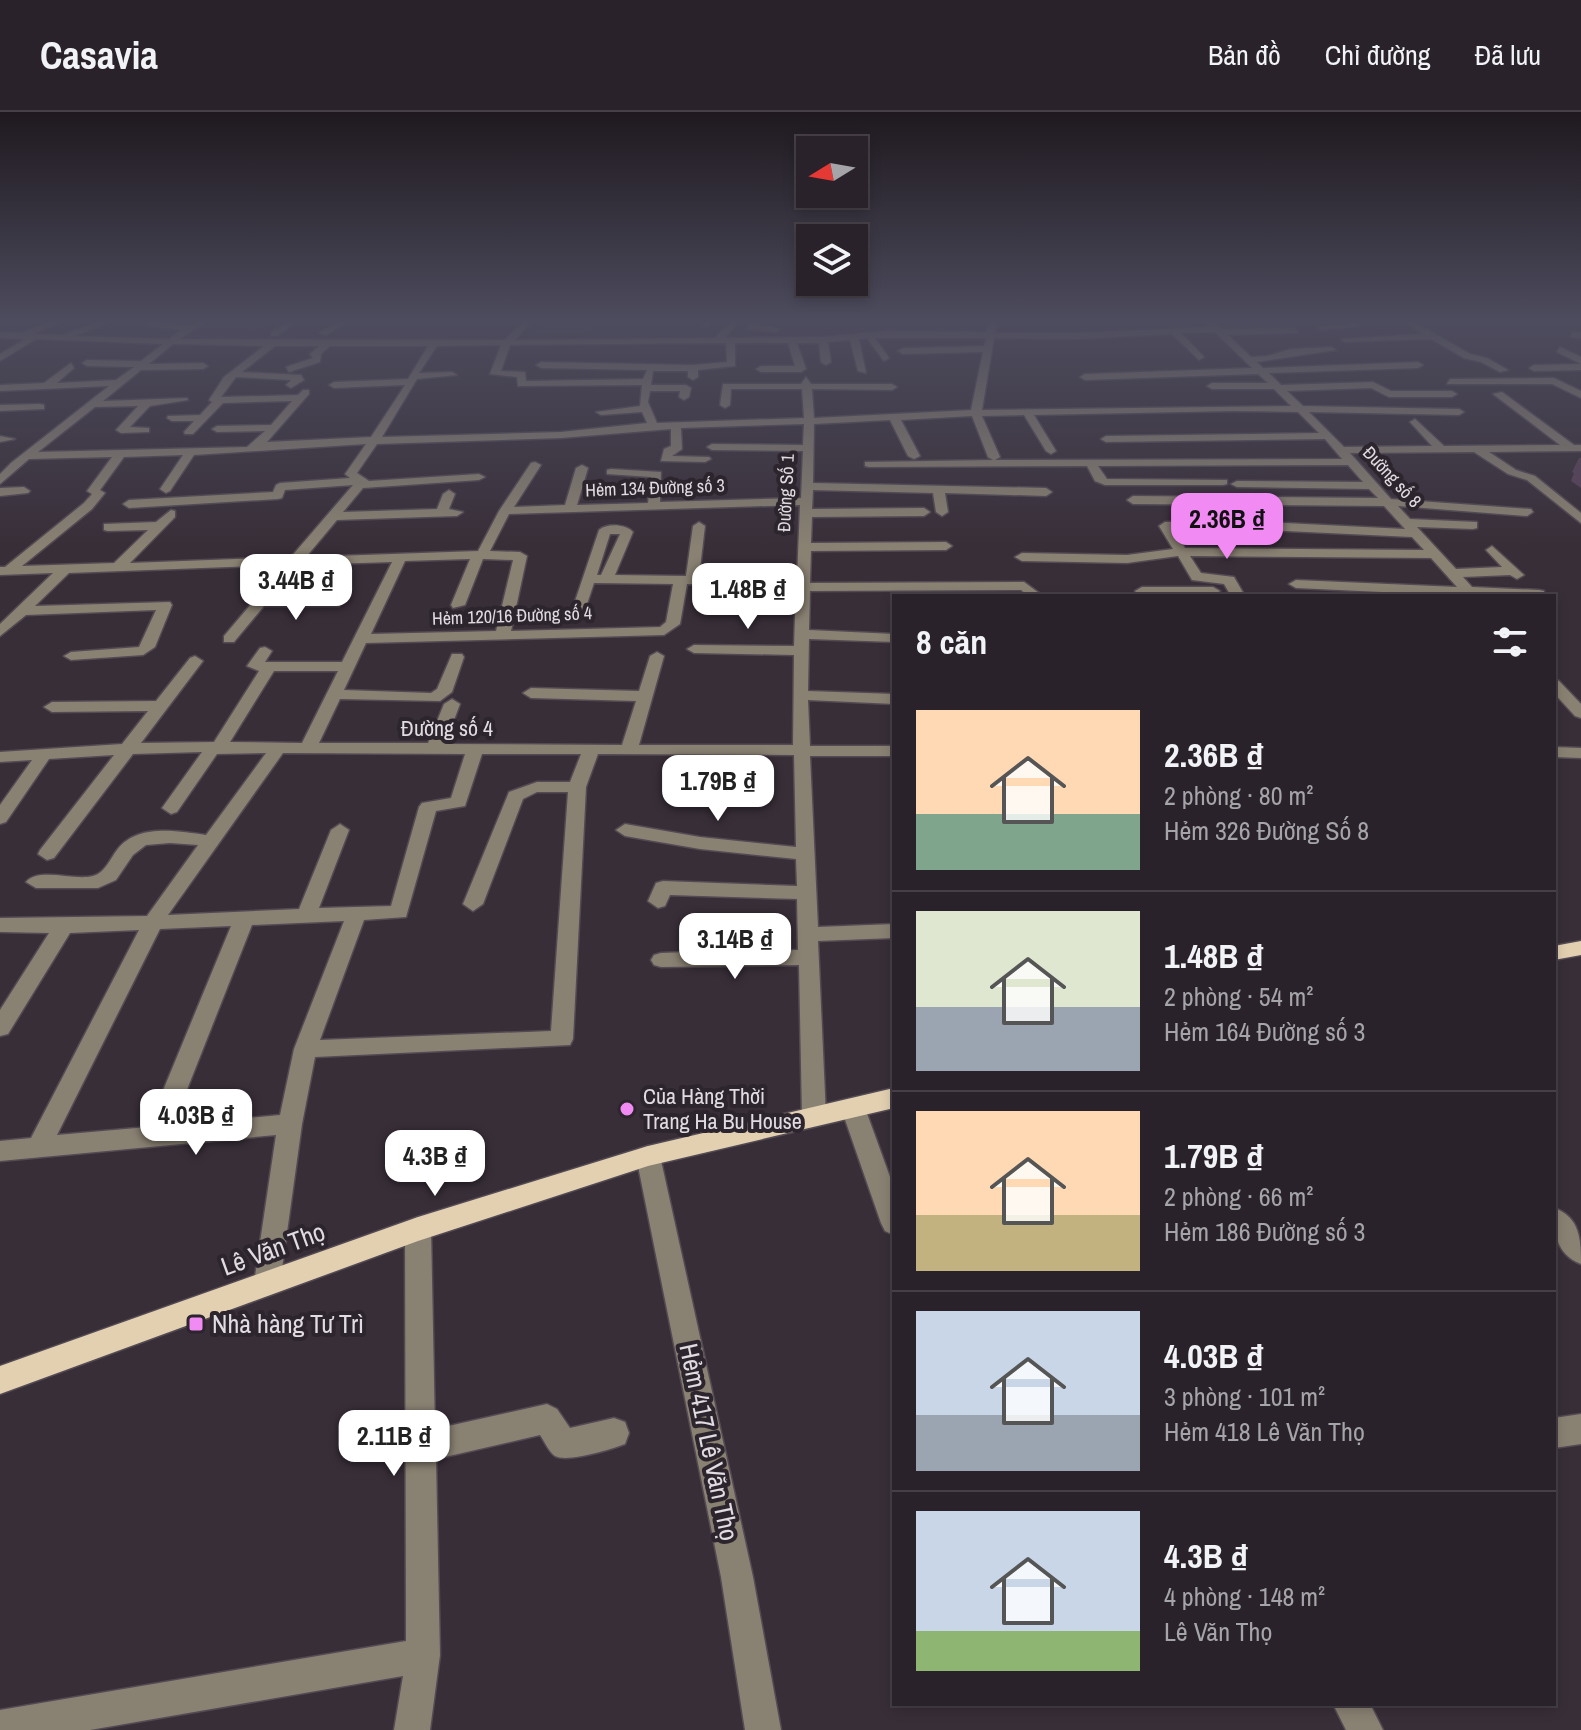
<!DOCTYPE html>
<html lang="vi">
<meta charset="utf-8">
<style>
body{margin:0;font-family:"Archivo Narrow",sans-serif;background:#362f36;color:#f1f3f6;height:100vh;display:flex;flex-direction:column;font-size:30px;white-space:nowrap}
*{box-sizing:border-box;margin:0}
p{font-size:26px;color:#a5a4a8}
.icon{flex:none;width:44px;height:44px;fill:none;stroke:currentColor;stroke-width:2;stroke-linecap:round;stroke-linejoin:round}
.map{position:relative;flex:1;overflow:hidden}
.panel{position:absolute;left:892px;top:482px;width:664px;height:1112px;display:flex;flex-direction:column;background:#2a222a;border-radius:0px;box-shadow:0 4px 12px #0003,0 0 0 2px #463f47}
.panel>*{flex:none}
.needle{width:52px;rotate:259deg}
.buttons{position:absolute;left:796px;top:24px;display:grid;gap:16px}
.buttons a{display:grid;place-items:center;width:72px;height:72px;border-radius:0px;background:#2a222a;box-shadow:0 4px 12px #0003,0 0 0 2px #463f47;font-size:40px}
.price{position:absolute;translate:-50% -68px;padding:0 18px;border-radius:16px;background:#fff;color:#222;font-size:26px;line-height:52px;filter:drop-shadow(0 2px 4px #0008)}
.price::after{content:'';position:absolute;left:50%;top:48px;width:24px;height:18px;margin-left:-12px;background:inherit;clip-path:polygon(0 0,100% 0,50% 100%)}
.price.on{background:#f28af3;color:#111}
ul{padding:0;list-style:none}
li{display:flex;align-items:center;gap:24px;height:200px;padding:0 24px}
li+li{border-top:2px solid #463f47}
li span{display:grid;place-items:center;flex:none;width:224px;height:160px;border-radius:0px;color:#555}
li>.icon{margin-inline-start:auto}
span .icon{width:96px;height:96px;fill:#fffc;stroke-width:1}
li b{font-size:34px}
h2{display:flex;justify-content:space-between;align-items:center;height:96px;padding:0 24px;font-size:34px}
header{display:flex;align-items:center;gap:48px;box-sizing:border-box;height:112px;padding:0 40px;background:#2a222a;border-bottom:2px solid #463f47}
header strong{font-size:38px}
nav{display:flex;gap:44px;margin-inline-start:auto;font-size:28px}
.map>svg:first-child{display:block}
</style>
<header>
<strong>Casavia</strong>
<nav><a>Bản đồ</a><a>Chỉ đường</a><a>Đã lưu</a></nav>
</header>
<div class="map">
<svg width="1581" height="1618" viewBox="0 0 1581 1618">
<rect width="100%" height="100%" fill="#382e38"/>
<!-- built -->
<g fill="#443644">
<polygon points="210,209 277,209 248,227 182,225"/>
<polygon points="546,209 597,209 590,222 533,222"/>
</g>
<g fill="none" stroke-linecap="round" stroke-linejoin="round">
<defs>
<g id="minor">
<path d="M52,209H63L33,222L63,223L100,209H111L75,224L169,227L181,218L143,213L147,210L189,213L197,209H207L180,227L505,228L524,209H532L515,228L715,226L731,209H739L725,226L823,225L886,219L987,220L989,209H997L995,221H1075L1210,215L1205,209H1214L1223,217L1295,216L1298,221L1228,223L1251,245L1267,244L1291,237L1331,235L1336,238L1257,250L1263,256L1418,250L1423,253L1418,256L1269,261L1281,273L1373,270L1391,279H1452L1457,282L1452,285H1389L1371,276L1287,279L1303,294L1459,297L1464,300L1459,303L1309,300L1344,335L1432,334L1410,310L1415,307L1444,334L1560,333L1493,282L1502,280L1574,333H1581V339L1489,340L1516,358L1535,364L1581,401V411L1527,368L1508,362L1474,340L1350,341L1391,387L1531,397L1533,400L1527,404L1398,394L1410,407L1477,410V416L1473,417L1417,415L1456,457L1502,455L1486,438L1492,434L1524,463L1517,467L1510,463L1463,465L1472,475L1539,478L1544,479V484H1466L1296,476L1289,472L1296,468L1457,475L1431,446L1190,444L1201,461L1234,465L1245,484H1231L1224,472L1192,468L1178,444L1127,451L1022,449L1015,445L1022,441L1127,443L1173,437L1159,414L1165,410L1226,409L1232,413L1226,417L1174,418L1185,436L1424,438L1412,425L1244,417L1238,413L1244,409L1405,417L1384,394L1133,392L1127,388L1133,384L1378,386L1369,377L1237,375L1231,372L1237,369L1363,370L1348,353L1098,354L1107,367L1227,368V372L1223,373H1105L1095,369L1087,354L869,355L865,354V350L993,348L988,345L972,304L901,308L920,344L914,347L908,344L890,308L814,312L813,371L1046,376L1052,380L1046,384L945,381L948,400L942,404L936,400L933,381L813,378L812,397L924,396L930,400L924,404L812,405L811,431L946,430L952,434L946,438L811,439L810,471L1024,470L1043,484H1028L1021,478L810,479L809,518L894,522V530L809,527L808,579L894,582V592L808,588L810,634H894V644H810L818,815L894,812V826L818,829L826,1004L822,1011L814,1014L806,1011L802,1004L799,853L661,855L654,853L651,848L654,843L661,841L719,839V811L729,804L739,811V839L798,838L797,787L670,783L665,794L658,796L648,789L656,771L663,769L797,774L796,747L700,737L625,724L616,718L625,712L700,725L796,735L794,643L598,642L586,675L573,927L570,933L315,945L302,1012L280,1171L277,1180L267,1184L257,1180L254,1171L276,1023L0,1049V1029L31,1026L139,818L70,821L8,922L0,924V898L49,821L0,820V806L147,804L198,733L170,731L146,733L133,743L116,768L98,776H36L26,770C38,755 74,769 93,764C105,761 110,747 117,738C137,711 178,719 206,723L266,641L217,642L177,700L171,702L162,696L202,640L133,642L54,746L47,748L38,742L40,738L114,643L49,647L6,710L0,712V693L32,648L0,650V640L122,632L148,599L52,600L44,595L52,590L156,589L190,546L195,544L203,549L141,631L214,630L259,559L247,554L260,536L265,535L272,539L265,550H342L392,450L299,453L271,486L334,487L339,488V494H264L234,530H224V524L284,453L69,461L35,494L170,490L172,493L155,535L143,543L71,548L64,544L71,540L139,535L156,498L26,503L0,524V512L53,461L0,463V455H5L84,391L92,382L87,379L112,345L29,347L0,372V362L11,351L109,274L0,279V273L44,271L71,251L74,256L57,271L116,268L134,255L87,254L82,251L87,248L141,249L163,232L36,227L0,249V242L25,227L0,226V220L21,221ZM1215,220L1252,256L1085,262L1080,265L1085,268L1258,262L1268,271H1212L1207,274L1212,277H1274L1291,294L982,298L994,226L1075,227L1172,222L1199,248L1204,245L1181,221ZM867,226L884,249L889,246L875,226H986L984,234L903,236L898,239L903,242L983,240L971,298L814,306L812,277L892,278L897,275L892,272H811L806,265L801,272H723L720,293L725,296L730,293L731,277H802L804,306L657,311L648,290L650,279H680L679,285L684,288L689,285L691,276L686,273H651L653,259H688V265L693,268L698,265V258L735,254V231H788L795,254H761L756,257L761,260H801L806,257L797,231H819L821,250L826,253L831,250L828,230L850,228L858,259L866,261L859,227ZM726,231L727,250L693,253L541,250L536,253L541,256L647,258L643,267L526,269L525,260L501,259L510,233ZM173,232L264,234L224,265L209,288L212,290L200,303L168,304L167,306L172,309H194L184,320L185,322H193L223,291L292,289L271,313L217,314L212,317L217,320L265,319L247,335L38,340L95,295L138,294L116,318L121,321L149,320V316L130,315L150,294L188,288L187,286L103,289L141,258L203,257L208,254L203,251L149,252ZM501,233L490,262L517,265L518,274L642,273L640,294L596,300L601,303L642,300L647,311L561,320L382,325L417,267L457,263L452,260L419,261L437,234ZM275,234H319L310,242L313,246L286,255L289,260L320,250L321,242L330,234H428L408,267L334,270L329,273L334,276L405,273L371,325L267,330L309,282V278H303L298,283L221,285L236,265L291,268L286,273L291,276L304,268L301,263L242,260ZM1233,299L1298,300L1319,321L1106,324L1101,327L1106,330L1325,327L1342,347L995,348L1000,345L982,304L1024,303L1046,339L1051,342L1056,339L1034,303ZM804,312L803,333L712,332L707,335L712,338L803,339L801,386L660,390L661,360L611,357L607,358V362L651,365L648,391L577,393L588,356L582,353L576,356L565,393L514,395L541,353L535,350L531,351L499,399L478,439L306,445L337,408L457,404L463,400L449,397L455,382L449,378L443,382L437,397L343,400L363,376L479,368L485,365L479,362L369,369L357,361L377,332L561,326L671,317V334L664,337L661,349L705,350L711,347L709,345L672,344L682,337L681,316ZM366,332L345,362L350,366L280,371L276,373L273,380L129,388L123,392L129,396L278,387L282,386L285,378L353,373L291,445L130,451L175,405V399L171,398L156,410L104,412V418L108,419L148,418L114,451L22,454L92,397L105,381L100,378L124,345L183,343L160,377L166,381L170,379L194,343ZM800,393L797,466L699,465L705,414L699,410L693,414L686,464L615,463L633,420C626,412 607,411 599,418L572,498L584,501L594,471L673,472L666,510L660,515L511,519L527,444L520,440L490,439L509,402ZM610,422H620L601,463H597ZM470,447L451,493L453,496L465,493L483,447L513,448L496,519L371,522L405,449ZM687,472L796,474L794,534L694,533L687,537L694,541L794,543L793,633H639L664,544L657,540L650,544L639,579L531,576L523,581L531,586L636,589L622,633L445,632L460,592L452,587L444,592L428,631H319L340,587L440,589L452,580L464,545L462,542H452L437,577L431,581L344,578L366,531L664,523L680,512ZM274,559H338L302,631L230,630ZM283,641L465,642L451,686L422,691L419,695L391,794L319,796L349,718L340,712L331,718L299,797L168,803ZM482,642H581L570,670H537L509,680L463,792L473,799L483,792L523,687L537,680H568L551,919L320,928L364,808L406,805L436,699L465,694ZM344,809L294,937L280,1003L173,1013L252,813ZM231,814L148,1015L57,1023L160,817Z"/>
<polygon points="289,209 298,209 277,224 271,224 271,220"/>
<polygon points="339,209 349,209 326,223 319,221"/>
<polygon points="705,209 714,209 707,215 703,212"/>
<polygon points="751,209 760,209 757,213 780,217 776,220 747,217"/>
<polygon points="1345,209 1354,209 1360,214 1321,218 1317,215 1347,212"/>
<polygon points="1403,209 1413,209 1470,242 1487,246 1508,258 1500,260 1481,250 1464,246 1431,227 1345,230 1341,227 1423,222"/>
<polygon points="1573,220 1581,220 1581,226 1570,225"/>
<polygon points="1560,235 1581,245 1581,252 1557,240"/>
<polygon points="1581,252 1581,258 1534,259 1529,256 1534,253"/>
<polygon points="1450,267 1554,266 1581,279 1581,286 1552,272 1447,272"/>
<polygon points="40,292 44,293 44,297 0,299 0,293"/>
<polygon points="0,324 15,327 0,330"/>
<polygon points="24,375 30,379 28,381 0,384 0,376"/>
<polygon points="1142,475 1213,475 1220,479 1213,483 1137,482 1135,479"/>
<polygon points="1554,567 1559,569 1581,592 1581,606 1575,604 1554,581"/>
<polygon points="1554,635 1581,636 1581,646 1554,645"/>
<polygon points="853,986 861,989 865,996 894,1076 894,1123 885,1119 881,1111 841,996 845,989"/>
<polygon points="648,1034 657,1037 660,1044 753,1465 781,1618 745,1618 721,1465 636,1044 639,1037"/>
<path d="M1554,1096C1580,1105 1581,1128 1581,1152C1555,1142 1554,1119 1554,1096Z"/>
<path d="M418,1105L427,1109L431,1117L435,1317L547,1292L557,1297L570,1316L614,1306L625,1310L629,1321L625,1332C612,1337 567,1351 555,1344C549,1340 545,1330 540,1323L436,1347L440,1543L430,1618H394L403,1564L90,1618H0V1598L406,1529L405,1117L409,1109Z"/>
<polygon points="1581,1302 1581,1332 1554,1336 1554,1306"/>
<polygon points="1333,1592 1370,1592 1383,1618 1346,1618"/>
</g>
<g id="major">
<polygon points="1581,829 1581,843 1554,848 1554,834"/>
<polygon points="894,976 894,996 648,1054 418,1129 0,1282 0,1254 418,1105 648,1034"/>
</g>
</defs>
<!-- minor casing -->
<use href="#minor" stroke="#534a53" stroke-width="3"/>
<!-- major casing -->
<use href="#major" stroke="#534a53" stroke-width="3"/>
<!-- minor -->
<use href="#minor" fill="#898172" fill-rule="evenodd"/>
<!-- major -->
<use href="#major" fill="#e2d0b1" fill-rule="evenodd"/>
</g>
<!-- wall -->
<polygon fill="#594259" points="1579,346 1581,346 1581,376 1571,369 1574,361 1572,360"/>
<!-- sky -->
<linearGradient id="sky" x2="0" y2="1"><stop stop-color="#1f191f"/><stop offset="0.48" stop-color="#4d4c5e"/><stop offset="1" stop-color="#4d4c5e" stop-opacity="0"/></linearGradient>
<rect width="1581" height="435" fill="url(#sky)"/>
<!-- markers -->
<g fill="#f28af3" stroke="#2d252d" stroke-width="3">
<circle cx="627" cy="997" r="8"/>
<rect x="188" y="1204" width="16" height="16" rx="4"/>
</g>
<g text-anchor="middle" stroke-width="8" stroke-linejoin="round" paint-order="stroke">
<!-- far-street labels -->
<g font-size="18" fill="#e1dce1" stroke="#2d252d">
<text transform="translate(1392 365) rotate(47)" y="6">Đường số 8</text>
<text transform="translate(655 376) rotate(-2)" y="6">Hẻm 134 Đường số 3</text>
<text transform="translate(786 381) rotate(-87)" y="6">Đường Số 1</text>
<text transform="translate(512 504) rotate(-2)" y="6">Hẻm 120/16 Đường số 4</text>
</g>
<!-- street labels -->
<g font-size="22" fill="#e1dce1" stroke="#2d252d">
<text x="447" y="624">Đường số 4</text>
</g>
<!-- poi labels -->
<g font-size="22" fill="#e1dce1" stroke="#2d252d" text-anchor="start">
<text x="643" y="992">Của Hàng Thời<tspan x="643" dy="25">Trang Ha Bu House</tspan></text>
</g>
<!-- near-street labels -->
<g font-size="26" fill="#e1dce1" stroke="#2d252d">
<text transform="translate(273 1137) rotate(-20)" y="9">Lê Văn Thọ</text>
<text transform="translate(709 1330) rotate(78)" y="9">Hẻm 417 Lê Văn Thọ</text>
</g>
<!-- near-poi labels -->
<g font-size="26" fill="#e1dce1" stroke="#2d252d" text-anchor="start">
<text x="212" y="1221">Nhà hàng Tư Trì</text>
</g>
</g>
</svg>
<div class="buttons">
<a><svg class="needle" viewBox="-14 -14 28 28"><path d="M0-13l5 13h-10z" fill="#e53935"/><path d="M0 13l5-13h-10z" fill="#a5a4a8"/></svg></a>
<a><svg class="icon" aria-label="layers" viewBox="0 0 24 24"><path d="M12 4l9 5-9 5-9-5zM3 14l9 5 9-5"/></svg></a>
</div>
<b class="price on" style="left:1227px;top:449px">2.36B ₫</b>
<b class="price" style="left:296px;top:510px">3.44B ₫</b>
<b class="price" style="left:748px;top:519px">1.48B ₫</b>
<b class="price" style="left:718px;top:711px">1.79B ₫</b>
<b class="price" style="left:735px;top:869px">3.14B ₫</b>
<b class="price" style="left:196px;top:1045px">4.03B ₫</b>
<b class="price" style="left:435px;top:1086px">4.3B ₫</b>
<b class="price" style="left:394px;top:1366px">2.11B ₫</b>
<section class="panel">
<h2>8 căn<svg class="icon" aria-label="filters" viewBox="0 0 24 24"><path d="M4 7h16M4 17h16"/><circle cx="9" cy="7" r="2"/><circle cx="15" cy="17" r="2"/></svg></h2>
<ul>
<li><span style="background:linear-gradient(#ffd9b3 65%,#7fa58c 0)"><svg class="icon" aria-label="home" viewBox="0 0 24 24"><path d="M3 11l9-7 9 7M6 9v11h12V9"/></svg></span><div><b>2.36B ₫</b><p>2 phòng · 80 m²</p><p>Hẻm 326 Đường Số 8</p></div></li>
<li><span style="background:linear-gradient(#dfe7d0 60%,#9aa5b1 0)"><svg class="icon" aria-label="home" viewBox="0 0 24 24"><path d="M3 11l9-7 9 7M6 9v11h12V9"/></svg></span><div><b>1.48B ₫</b><p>2 phòng · 54 m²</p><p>Hẻm 164 Đường số 3</p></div></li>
<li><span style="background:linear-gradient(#ffd9b3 65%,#c2b280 0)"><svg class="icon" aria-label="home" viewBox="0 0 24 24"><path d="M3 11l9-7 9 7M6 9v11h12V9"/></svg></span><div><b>1.79B ₫</b><p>2 phòng · 66 m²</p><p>Hẻm 186 Đường số 3</p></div></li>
<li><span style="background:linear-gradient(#c9d6e8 65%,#9aa5b1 0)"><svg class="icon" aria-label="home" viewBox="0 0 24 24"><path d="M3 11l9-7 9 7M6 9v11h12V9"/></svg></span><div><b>4.03B ₫</b><p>3 phòng · 101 m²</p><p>Hẻm 418 Lê Văn Thọ</p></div></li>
<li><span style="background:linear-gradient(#c9d6e8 75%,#8fb573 0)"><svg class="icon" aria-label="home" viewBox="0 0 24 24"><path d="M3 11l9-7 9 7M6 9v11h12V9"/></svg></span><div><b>4.3B ₫</b><p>4 phòng · 148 m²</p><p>Lê Văn Thọ</p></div></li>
</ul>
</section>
</div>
